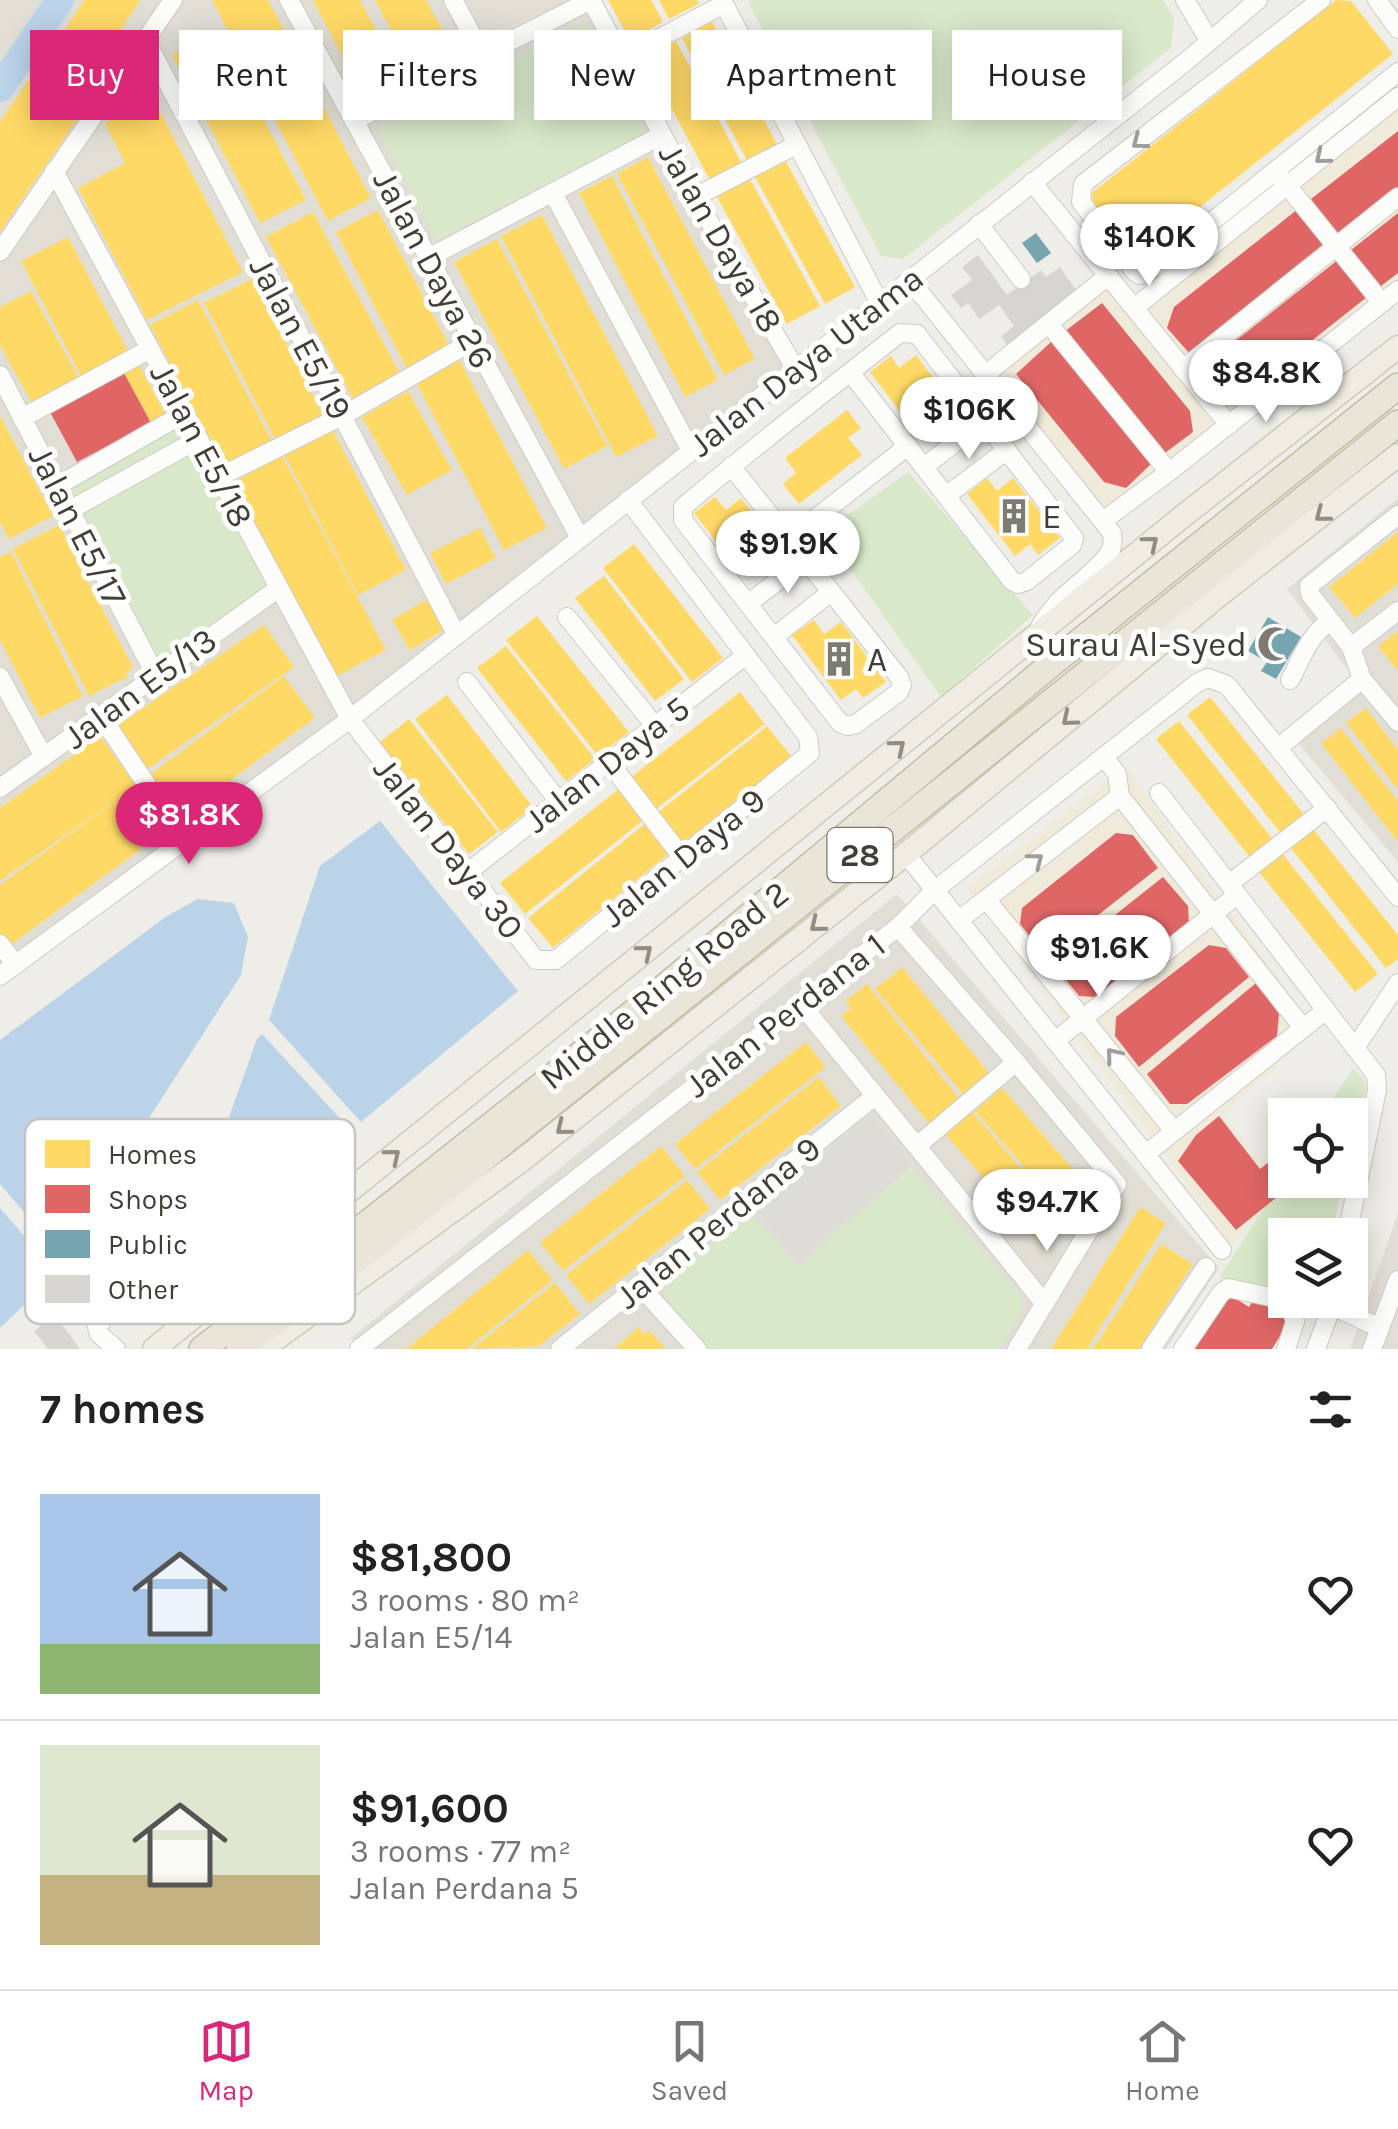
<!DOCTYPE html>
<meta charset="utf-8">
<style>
body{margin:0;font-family:Karla,sans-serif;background:#f6f6f6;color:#222;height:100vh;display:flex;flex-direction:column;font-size:38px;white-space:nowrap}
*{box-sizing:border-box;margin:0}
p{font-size:32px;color:#767676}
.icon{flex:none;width:55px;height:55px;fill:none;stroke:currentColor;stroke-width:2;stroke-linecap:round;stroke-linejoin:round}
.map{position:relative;height:1349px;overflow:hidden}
.details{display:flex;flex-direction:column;background:#fff;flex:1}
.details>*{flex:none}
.guide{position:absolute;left:30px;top:30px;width:1340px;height:90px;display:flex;gap:20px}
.tools{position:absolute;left:1268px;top:1098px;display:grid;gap:20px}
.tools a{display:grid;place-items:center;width:100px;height:100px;border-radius:0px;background:#fff;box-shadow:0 5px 25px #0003;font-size:50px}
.price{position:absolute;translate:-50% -85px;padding:0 22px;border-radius:35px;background:#fff;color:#222;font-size:32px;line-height:65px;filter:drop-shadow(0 2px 5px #0008)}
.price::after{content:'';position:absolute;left:50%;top:60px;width:30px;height:22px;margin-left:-15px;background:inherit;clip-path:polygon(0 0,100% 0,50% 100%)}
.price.current{background:#db2777;color:#fff}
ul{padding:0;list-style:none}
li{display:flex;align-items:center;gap:30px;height:250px;padding:0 40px}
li+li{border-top:2px solid #e0e0e0}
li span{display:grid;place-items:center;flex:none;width:280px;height:200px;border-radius:0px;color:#555}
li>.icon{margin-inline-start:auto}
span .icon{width:120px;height:120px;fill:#fffc;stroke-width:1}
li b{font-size:42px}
h2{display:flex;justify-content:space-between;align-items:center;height:120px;padding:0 40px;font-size:42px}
.chip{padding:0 35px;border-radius:0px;background:#fff;box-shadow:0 5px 25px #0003;font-size:35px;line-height:90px}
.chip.current{background:#db2777;color:#fff}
.dock{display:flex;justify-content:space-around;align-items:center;height:140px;border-top:2px solid #e0e0e0;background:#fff;font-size:28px;color:#767676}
.dock a{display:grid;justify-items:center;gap:5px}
.dock .current{color:#db2777}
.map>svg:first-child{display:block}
</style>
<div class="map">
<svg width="1398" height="1349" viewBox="0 0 1398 1349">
<rect width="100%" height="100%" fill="#eeede7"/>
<!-- residential -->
<g fill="#e1dfd5">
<polygon points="0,0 589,0 789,373 350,719 0,985"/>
<polygon points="1398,498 1398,862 1289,732 1353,677 1287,589"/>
<polygon points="897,894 1219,1268 1166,1349 360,1349 351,1338"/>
</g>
<!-- commercial -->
<g fill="#f0eada">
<polygon points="1398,105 1398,281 1105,512 994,373 1106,284 1133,316"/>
<polygon points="1126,767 1315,1031 1223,1114 1261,1161 1285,1140 1285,1180 1233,1246 967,888"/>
</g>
<!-- industrial -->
<polygon fill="#e1ded8" points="1398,1213 1398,1349 1350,1349"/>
<!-- green -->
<g fill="#d9e8c9">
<polygon points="753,0 1163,0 1174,18 1171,48 903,259 881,256 748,2"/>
<polygon points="587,22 645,134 436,240 378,129"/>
<polygon points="189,421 279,588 180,659 148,662 67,481"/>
<polygon points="908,472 1033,615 941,697 824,532"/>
<polygon points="1353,1068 1363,1078 1366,1089 1350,1156 1350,1115 1323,1115"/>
<polygon points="911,1167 1021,1297 1022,1312 998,1349 709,1349 664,1298 668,1276 750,1214 799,1267"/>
<polygon points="1285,1174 1285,1180 1344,1180 1331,1235 1285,1235 1285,1288 1219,1278"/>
</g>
<!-- parking -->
<polygon fill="#dddcd7" points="871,1115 913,1164 798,1261 756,1211"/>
<!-- water -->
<g fill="#bad3e9">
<polygon points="380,821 518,991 361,1122 269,1020 320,866"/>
<polygon points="198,899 234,903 248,937 241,975 72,1238 60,1245 46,1238 0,1184 0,1040 167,916"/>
<polygon points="262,1034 347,1126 300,1166 224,1166 216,1153 257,1039"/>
<polygon points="0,1208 49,1265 47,1283 0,1328"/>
</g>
<!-- homes -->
<g fill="#ffd966">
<polygon points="84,0 140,0 98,65 59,40"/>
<polygon points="212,0 268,0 371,198 328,221"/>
<polygon points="313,0 360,0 395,66 358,86"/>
<polygon points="375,0 426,0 445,35 405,56"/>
<polygon points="608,0 651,0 663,22 630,40"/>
<polygon points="659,0 697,0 699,4 669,19"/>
<polygon points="1336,0 1351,1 1393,54 1133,260 1092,209 1093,192"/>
<polygon points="712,22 780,150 750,166 682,38"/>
<polygon points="218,32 306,200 260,223 172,55"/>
<polygon points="676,41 745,169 713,186 645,58"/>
<polygon points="51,48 102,83 0,232 0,122"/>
<polygon points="153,98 243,272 147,320 78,188 125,163 105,123"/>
<polygon points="648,157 755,359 724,375 617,174"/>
<polygon points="785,160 855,287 825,304 755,177"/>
<polygon points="612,176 718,380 685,397 579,193"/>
<polygon points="750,179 820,306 787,324 717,197"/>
<polygon points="378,210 451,349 408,371 336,232"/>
<polygon points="313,212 403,379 356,404 266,237"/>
<polygon points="542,215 658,436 616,457 501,236"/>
<polygon points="68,237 130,355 83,380 21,261"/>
<polygon points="497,239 607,446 564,469 454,262"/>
<polygon points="252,279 325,418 277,443 204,303"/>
<polygon points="31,291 81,382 34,407 0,345 0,307"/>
<polygon points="198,300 274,445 226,470 150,325"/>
<polygon points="916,355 963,417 941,434 932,422 917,434 870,372 891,356 899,368"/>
<polygon points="459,359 547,528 504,550 416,382"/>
<polygon points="139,365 166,415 151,423 124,373"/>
<polygon points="408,391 452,470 407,495 362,417"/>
<polygon points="847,410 861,428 848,438 862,455 799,504 783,484 796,473 785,458"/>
<polygon points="0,416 53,516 9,539 0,522"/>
<polygon points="332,429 406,570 358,595 284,454"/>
<polygon points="282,456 386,650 337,676 234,482"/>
<polygon points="987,478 997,491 1013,478 1060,538 1038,555 1030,544 1015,556 967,494"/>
<polygon points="715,497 726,510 741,498 789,559 765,577 757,566 743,576 694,513"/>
<polygon points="59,525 133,668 126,672 129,676 89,696 13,549"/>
<polygon points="480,528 496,558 446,584 430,553"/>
<polygon points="1398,532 1398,584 1355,618 1329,587"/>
<polygon points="634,544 723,658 692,682 603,568"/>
<polygon points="11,552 83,696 40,718 0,640 0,557"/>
<polygon points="604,576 684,679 655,701 575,598"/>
<polygon points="428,599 446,629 410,650 392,620"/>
<polygon points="537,616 629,732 598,756 506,640"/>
<polygon points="814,620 824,634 841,622 886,682 863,698 856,689 841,700 792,635"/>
<polygon points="264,625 294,667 143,772 113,729"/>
<polygon points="1398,631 1398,671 1378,646"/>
<polygon points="506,646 595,759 566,781 477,668"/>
<polygon points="284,676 315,718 179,818 148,776"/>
<polygon points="740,692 765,724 655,810 630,778"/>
<polygon points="447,695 533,807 501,832 415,719"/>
<polygon points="1210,697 1306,817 1283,836 1187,715"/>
<polygon points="1366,708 1398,750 1398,790 1346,723"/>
<polygon points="409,719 498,832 469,854 380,742"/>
<polygon points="1179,721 1275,842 1252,860 1156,739"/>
<polygon points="767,726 791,756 681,845 656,814"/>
<polygon points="1341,728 1398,801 1398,842 1321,743"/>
<polygon points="100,736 168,829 8,947 0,936 0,885 128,791 0,881 0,808"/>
<polygon points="620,788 645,819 525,914 500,883"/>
<polygon points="647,822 671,852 553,948 528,918"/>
<polygon points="1313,829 1398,935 1398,959 1386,968 1290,847"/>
<polygon points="1282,853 1378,974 1355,992 1259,872"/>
<polygon points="902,967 993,1078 967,1099 875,989"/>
<polygon points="867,984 963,1103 932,1127 841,1016 851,1008 846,1001"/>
<polygon points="806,1042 826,1067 695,1169 675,1144"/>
<polygon points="819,1077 841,1106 720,1200 697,1172"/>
<polygon points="1002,1088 1094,1193 1067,1216 975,1111"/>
<polygon points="972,1112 1065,1219 1039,1241 946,1135"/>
<polygon points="661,1146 685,1176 563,1271 540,1242"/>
<polygon points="687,1180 710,1209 589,1304 566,1275"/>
<polygon points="1140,1207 1166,1223 1107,1317 1087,1349 1051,1349"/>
<polygon points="1161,1244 1193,1264 1165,1308 1139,1349 1093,1349"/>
<polygon points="528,1250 553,1280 467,1349 406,1349"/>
<polygon points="555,1283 580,1314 539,1346 472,1349"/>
<polygon points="639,1327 645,1335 649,1330 666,1349 614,1349"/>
</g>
<!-- shops -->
<g fill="#e06666">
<polygon points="1398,131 1398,191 1340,237 1311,199"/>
<polygon points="1298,209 1330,246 1190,354 1167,328 1174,307"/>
<polygon points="1398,213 1398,273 1381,286 1351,250"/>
<polygon points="1339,259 1367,297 1243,395 1221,397 1201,368"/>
<polygon points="1102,303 1190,411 1193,432 1165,453 1064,332"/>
<polygon points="1051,342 1151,464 1126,488 1104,482 1016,374"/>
<polygon points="124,373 151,423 77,462 50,412"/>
<polygon points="1116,833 1133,835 1158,868 1046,956 1020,924 1022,908"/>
<polygon points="1163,877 1188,906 1189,924 1096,997 1079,996 1053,964"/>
<polygon points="1209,945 1226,948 1249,977 1139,1067 1115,1036 1116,1017"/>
<polygon points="1256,983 1279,1014 1277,1036 1187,1104 1170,1104 1147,1074"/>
<polygon points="1219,1116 1260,1169 1285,1149 1285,1181 1279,1189 1282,1193 1236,1230 1178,1161 1196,1135"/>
<polygon points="1230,1295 1249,1307 1254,1299 1264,1305 1267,1300 1293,1315 1272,1349 1190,1349 1199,1335 1203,1337"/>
</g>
<!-- public -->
<g fill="#76a5af">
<polygon points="1036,233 1051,253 1037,263 1022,243"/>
<polygon points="1268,617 1301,637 1276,679 1261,671 1267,662 1248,651"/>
</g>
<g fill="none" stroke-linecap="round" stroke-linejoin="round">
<!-- river -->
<polyline stroke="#bad3e9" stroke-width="28" points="0,88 60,0"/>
</g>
<!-- building -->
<g fill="#d7d5d0">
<polygon points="978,255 1007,295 1041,270 1046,277 1060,267 1079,294 1007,345 1001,336 1014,326 999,305 979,319 968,303 961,308 951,295 972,280 962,267"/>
<polygon points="55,1315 80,1349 48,1349 34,1331"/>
</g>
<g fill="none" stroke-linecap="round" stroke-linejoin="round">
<defs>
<g id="minor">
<polyline points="289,0 580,538"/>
<polyline points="453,0 483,55"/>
<polyline points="591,0 695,197 796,370"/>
<polyline points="722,0 879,302"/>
<polyline points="1185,0 1209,40"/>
<polyline points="1321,0 1083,184 1081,202 1135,272 1140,275 1157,266 1398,72"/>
<polyline points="1377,0 1398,29"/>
<polyline points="146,41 456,634"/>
<polyline points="622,58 724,4"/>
<polyline points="354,121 591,0"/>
<polyline points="54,171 350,719 536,960 556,960 810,753 808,737 628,500"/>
<polyline points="1282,179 1382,303"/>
<polyline points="1032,182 1229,425"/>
<polyline points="553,193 691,451"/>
<polyline points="695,197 796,145"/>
<polyline points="979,224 1021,279"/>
<polyline points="0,252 173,0"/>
<polyline points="428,258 662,135"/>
<path d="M910,280L1112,533C1113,542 1113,549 1107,556C1085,584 1060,591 1040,627"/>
<polyline points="1134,308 1398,97"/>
<polyline points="1049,324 1169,472"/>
<polyline points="1183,369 1398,197"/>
<polyline points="986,374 1108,276"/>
<polyline points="0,375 156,676"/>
<polyline points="22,418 150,349"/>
<path d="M731,466L899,677L902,685L899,692L856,724L848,726L840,723L683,520V507C754,447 827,390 900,333L917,334L1074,538L1072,545L1027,581L1018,584L1012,581L850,372"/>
<polyline points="924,467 984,420"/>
<polyline points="219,477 342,416 473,341"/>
<polyline points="57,486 185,413"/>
<polyline points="946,496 1007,450"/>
<polyline points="70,510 199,439"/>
<polyline points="1398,515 1309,586 1310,594 1351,647 1362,679 1398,722"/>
<polyline points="1104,520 1169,472 1398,290"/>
<polyline points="789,539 908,446"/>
<polyline points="749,603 805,560"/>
<polyline points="567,617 655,726"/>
<polyline points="774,637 831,592"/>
<polyline points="1351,647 1398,611"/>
<polyline points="0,677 44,757"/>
<path d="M1290,680C1302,658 1309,634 1331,621"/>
<polyline points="467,682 559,802"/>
<polyline points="101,716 184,841"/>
<polyline points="1278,748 1362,679"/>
<polyline points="1104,757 1117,774 1120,796 1303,1028"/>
<polyline points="609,762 682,857"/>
<polyline points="0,788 279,588"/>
<polyline points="1159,793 1376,1075 1377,1090 1347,1235"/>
<polyline points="906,854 1222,1250"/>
<polyline points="468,872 746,655"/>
<polyline points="1229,884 1327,808"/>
<polyline points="986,899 1174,1131"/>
<polyline points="959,920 1120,796"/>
<polyline points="898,927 1016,1062 1117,1184 1017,1349"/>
<polyline points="0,944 16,965"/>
<polyline points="0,976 350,719 910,280 1189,59 1258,0"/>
<polyline points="800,1003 1045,1304"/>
<polyline points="1055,1041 1237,895"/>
<polyline points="1355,1048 1398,983"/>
<polyline points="917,1146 1016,1062"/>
<polyline points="1146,1154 1326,1010"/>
<polyline points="185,1210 238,1284"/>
<polyline points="639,1285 697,1349"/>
<polyline points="1332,1306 1380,1328"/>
<polyline points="116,1349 99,1334 97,1327 132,1285"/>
<polyline points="359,1349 898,927 935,890 1197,683 1208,678 1227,685 1398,897"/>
<polyline points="560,1349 875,1096"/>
<polyline points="1151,1349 1206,1267"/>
<polyline points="1183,1349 1221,1293 1228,1288 1280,1299 1290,1304 1295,1322 1286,1349"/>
<polyline points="1316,1349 1334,1300"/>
<polyline points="1372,1349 1398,1280"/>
</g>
<g id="major">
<polyline points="154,1349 1182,517 1398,347"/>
<polyline points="262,1349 521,1161 906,854 1218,596 1398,455"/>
</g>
<g id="highway">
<polyline points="202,1349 368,1223 644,1004 1049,666 1398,386"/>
<polyline points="239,1349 381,1241 1398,423"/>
</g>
</defs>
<!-- minor casing -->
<use href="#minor" stroke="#cccac5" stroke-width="20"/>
<!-- major casing -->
<use href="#major" stroke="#cfcab6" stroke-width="25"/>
<!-- highway casing -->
<use href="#highway" stroke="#c4bca4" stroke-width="28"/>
<!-- minor -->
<use href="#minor" stroke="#fcfcfb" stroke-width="18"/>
<!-- major -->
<use href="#major" stroke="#efede3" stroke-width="22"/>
<!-- highway -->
<use href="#highway" stroke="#eae5d9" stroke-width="25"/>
</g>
<!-- one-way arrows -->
<defs><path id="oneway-chevron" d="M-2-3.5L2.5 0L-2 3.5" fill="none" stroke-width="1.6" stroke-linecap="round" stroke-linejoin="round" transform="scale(2.5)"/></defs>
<g stroke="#9f9d98">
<use href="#oneway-chevron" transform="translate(1139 142) rotate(143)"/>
<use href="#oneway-chevron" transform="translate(1322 157) rotate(141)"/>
<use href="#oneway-chevron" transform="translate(1036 860) rotate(-38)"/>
<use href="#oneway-chevron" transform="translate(1113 1055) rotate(-129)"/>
</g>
<g stroke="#908d83">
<use href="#oneway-chevron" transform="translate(1322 515) rotate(142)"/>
<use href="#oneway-chevron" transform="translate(1151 543) rotate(-39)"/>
<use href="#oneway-chevron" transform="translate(1069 719) rotate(140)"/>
<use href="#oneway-chevron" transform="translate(898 747) rotate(-39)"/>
<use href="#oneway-chevron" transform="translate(817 925) rotate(141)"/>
<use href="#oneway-chevron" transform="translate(645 952) rotate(-39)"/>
<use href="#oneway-chevron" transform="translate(563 1128) rotate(141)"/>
<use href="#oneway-chevron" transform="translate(393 1156) rotate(-39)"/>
</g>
<!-- icons -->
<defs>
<symbol id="building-bare" viewBox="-9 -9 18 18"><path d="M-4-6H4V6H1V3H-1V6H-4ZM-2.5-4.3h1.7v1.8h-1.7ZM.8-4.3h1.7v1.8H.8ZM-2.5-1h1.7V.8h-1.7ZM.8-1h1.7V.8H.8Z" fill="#7e7b73" stroke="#fff" stroke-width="2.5" paint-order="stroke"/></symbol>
<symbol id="mosque-bare" viewBox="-9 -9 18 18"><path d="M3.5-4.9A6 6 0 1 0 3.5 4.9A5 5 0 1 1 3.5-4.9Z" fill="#7e7b73" stroke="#fff" stroke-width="2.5" paint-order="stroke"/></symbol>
</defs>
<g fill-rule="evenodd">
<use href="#building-bare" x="989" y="491" width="50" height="50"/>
<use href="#mosque-bare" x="1250" y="619" width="50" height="50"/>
<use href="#building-bare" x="814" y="634" width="50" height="50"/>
</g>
<g text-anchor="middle" stroke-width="10" stroke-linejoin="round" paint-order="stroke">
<!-- shield labels -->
<rect fill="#fff" stroke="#7b7872" stroke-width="2.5" x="827.5" y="828" width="65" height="54" rx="8"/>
<g font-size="32" font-weight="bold" fill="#423e35">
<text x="860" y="866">28</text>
</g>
<!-- street labels -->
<g font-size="35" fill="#423e35" stroke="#fff">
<text transform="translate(721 238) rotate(60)" y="12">Jalan Daya 18</text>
<text transform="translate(434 269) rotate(62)" y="12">Jalan Daya 26</text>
<text transform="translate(301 338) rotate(62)" y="12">Jalan E5/19</text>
<text transform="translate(806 361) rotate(-38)" y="12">Jalan Daya Utama</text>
<text transform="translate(202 445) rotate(62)" y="12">Jalan E5/18</text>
<text transform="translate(78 526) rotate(63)" y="12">Jalan E5/17</text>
<text transform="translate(140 688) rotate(-36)" y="12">Jalan E5/13</text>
<text transform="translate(607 764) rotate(-38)" y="12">Jalan Daya 5</text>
<text transform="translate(449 848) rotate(52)" y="12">Jalan Daya 30</text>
<text transform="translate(683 857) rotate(-39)" y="12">Jalan Daya 9</text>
<text transform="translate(664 985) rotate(-39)" y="12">Middle Ring Road 2</text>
<text transform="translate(785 1015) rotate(-38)" y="12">Jalan Perdana 1</text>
<text transform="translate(718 1222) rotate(-39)" y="12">Jalan Perdana 9</text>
</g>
<!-- poi labels -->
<g font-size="35" fill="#423e35" stroke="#fff" text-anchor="start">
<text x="1042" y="528">E</text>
<text x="1247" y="656" text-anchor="end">Surau Al-Syed</text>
<text x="867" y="671">A</text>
</g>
</g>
<!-- legend -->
<rect x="25" y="1119" width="330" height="205" rx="15" fill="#fff" stroke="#c6c5c2" stroke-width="2.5"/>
<rect x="45" y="1140" width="45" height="28" fill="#ffd966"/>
<rect x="45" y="1185" width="45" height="28" fill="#e06666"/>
<rect x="45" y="1230" width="45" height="28" fill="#76a5af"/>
<rect x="45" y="1275" width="45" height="28" fill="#d7d5d0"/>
<g font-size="28" fill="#423e35">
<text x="108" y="1164">Homes</text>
<text x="108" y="1209">Shops</text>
<text x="108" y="1254">Public</text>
<text x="108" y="1299">Other</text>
</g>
</svg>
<div class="tools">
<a><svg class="icon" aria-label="locate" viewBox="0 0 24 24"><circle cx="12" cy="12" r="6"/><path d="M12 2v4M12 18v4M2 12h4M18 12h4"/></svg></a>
<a><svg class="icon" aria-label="layers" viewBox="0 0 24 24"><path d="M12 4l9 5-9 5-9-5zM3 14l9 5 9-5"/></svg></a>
</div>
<b class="price" style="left:1149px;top:289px">$140K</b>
<b class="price" style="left:1266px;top:425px">$84.8K</b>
<b class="price" style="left:969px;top:462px">$106K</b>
<b class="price" style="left:788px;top:596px">$91.9K</b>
<b class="price current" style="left:189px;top:867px">$81.8K</b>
<b class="price" style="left:1099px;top:1000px">$91.6K</b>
<b class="price" style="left:1047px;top:1254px">$94.7K</b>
<div class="guide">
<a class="chip current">Buy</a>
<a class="chip">Rent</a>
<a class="chip">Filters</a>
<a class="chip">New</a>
<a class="chip">Apartment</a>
<a class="chip">House</a>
</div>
</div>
<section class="details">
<h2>7 homes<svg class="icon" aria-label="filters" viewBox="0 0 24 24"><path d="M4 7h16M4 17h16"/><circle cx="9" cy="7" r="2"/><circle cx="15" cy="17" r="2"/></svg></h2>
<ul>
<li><span style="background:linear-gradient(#a9c7e8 75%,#8fb573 0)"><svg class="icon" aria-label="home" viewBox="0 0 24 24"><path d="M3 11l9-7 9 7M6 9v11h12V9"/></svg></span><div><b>$81,800</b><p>3 rooms · 80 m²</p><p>Jalan E5/14</p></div><svg class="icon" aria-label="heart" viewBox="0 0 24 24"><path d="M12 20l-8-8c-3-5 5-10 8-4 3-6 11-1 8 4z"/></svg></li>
<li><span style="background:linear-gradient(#dfe7d0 65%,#c2b280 0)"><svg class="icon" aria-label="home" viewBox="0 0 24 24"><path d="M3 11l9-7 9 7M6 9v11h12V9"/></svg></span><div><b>$91,600</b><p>3 rooms · 77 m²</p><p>Jalan Perdana 5</p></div><svg class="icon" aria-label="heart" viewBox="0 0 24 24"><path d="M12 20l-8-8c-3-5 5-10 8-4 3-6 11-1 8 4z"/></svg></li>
</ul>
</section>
<nav class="dock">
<a class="current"><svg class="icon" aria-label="map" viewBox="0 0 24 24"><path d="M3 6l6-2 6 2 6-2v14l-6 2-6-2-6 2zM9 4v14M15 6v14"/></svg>Map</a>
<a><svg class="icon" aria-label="saved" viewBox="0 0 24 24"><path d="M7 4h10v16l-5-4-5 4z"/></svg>Saved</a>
<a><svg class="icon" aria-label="home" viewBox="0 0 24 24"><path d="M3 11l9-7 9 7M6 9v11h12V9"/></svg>Home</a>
</nav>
